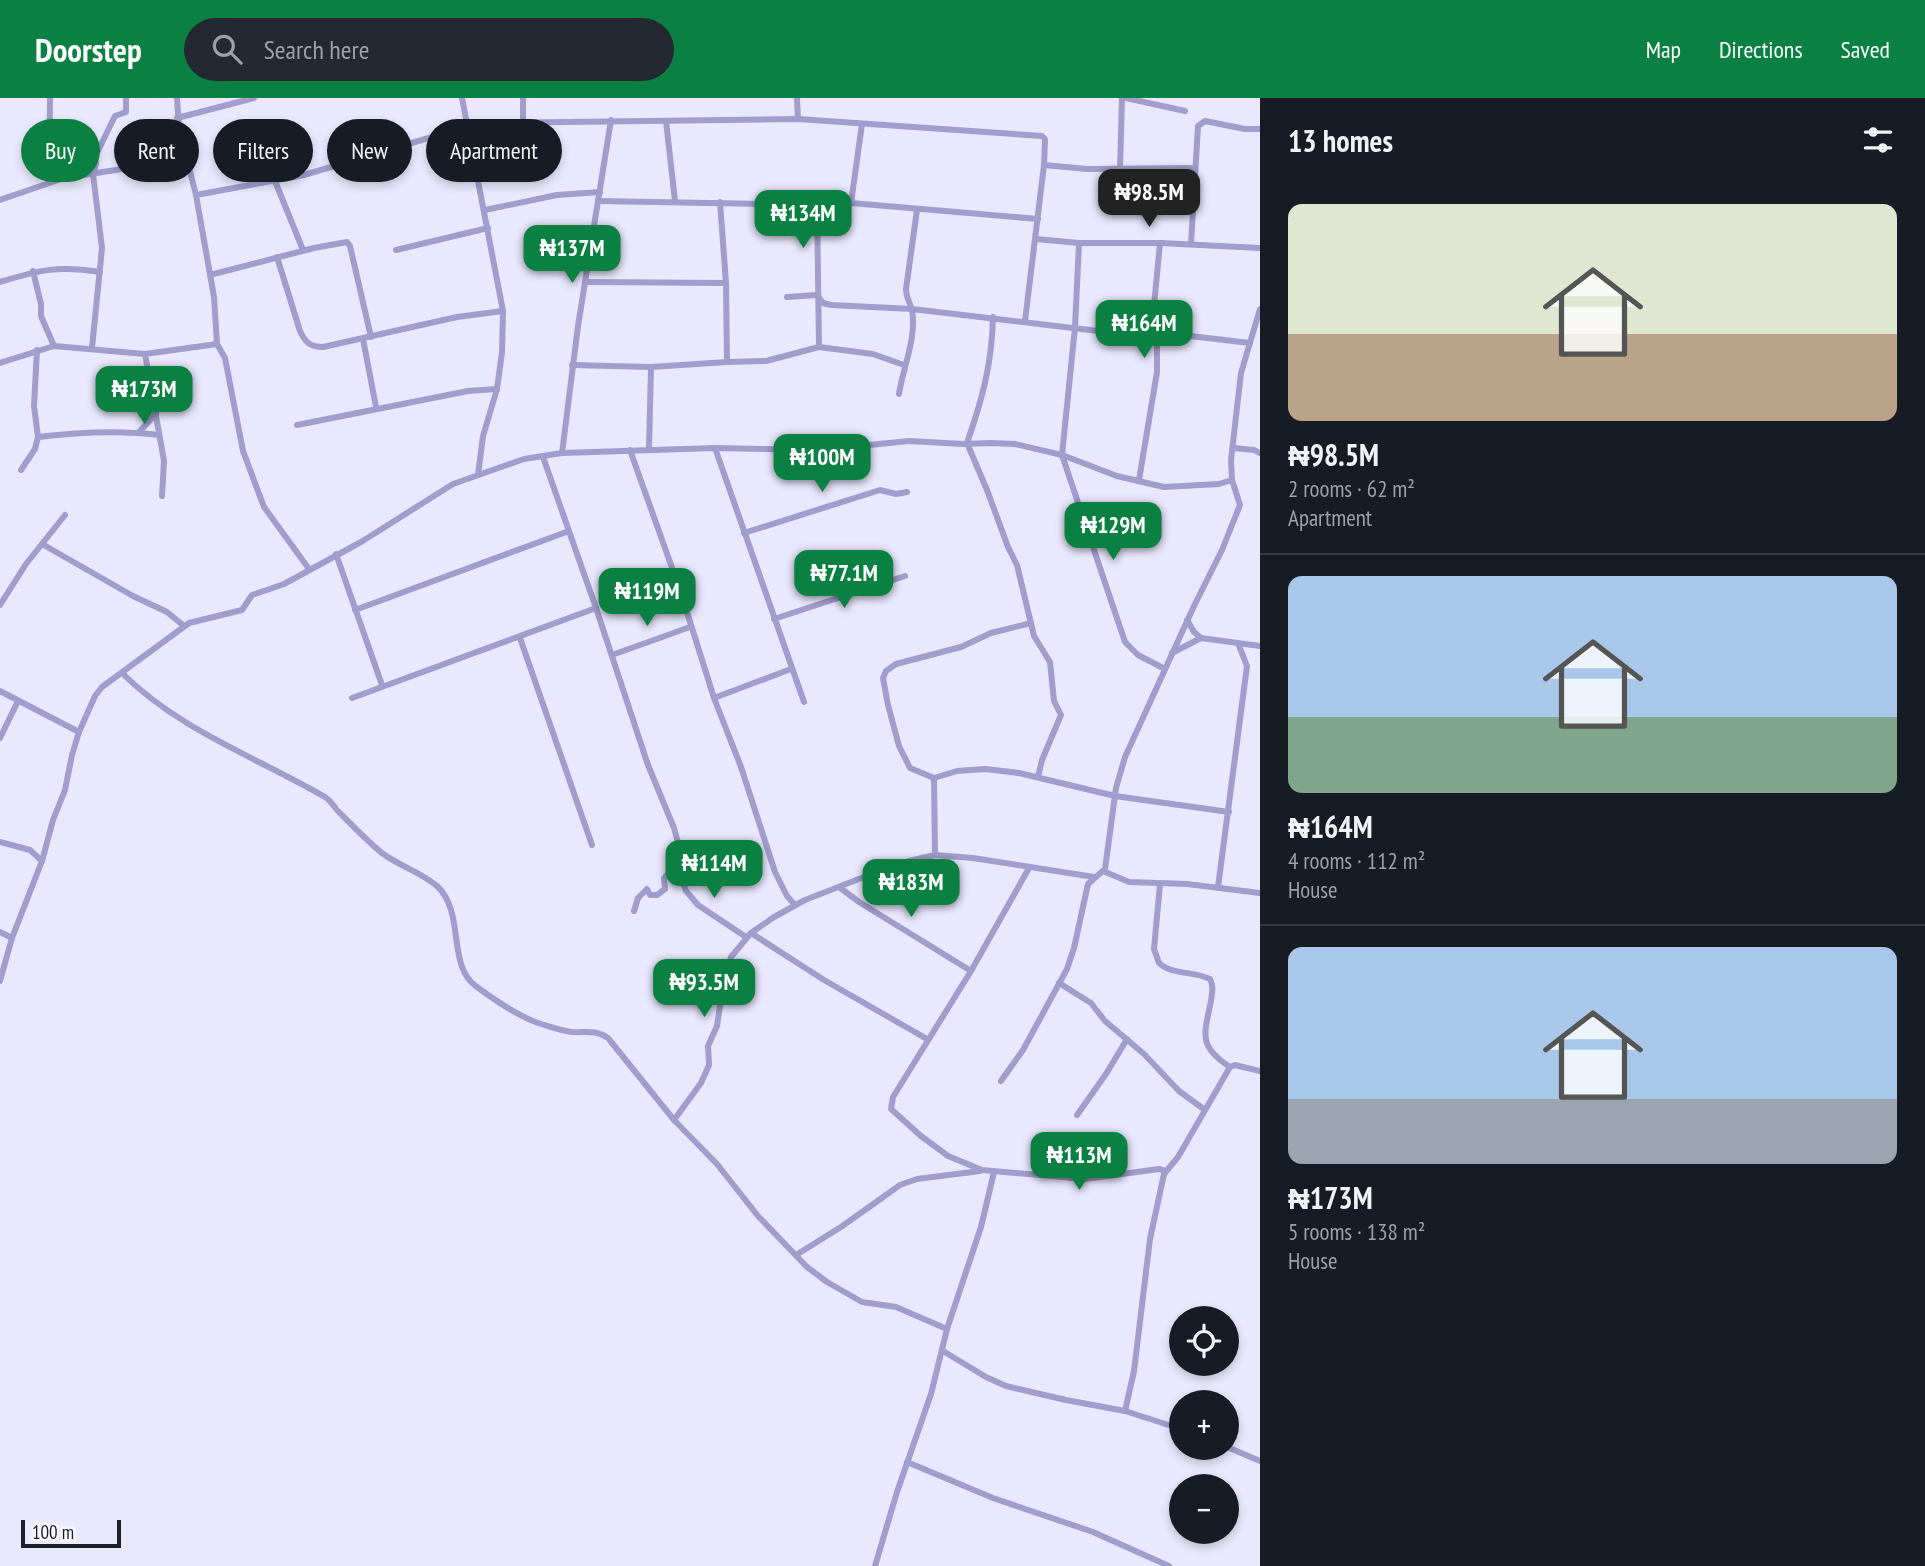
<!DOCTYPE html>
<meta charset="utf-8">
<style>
body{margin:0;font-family:"PT Sans Narrow",sans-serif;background:#242831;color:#f1f3f6;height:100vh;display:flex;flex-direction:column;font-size:26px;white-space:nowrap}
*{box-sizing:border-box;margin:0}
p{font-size:23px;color:#9ea1a6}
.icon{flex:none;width:38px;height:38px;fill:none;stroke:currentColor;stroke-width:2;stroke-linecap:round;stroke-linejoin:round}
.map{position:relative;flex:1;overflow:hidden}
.sheet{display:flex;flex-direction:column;background:#171b24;width:665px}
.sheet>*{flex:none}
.guide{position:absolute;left:21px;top:21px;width:665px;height:63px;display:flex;gap:14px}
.controls{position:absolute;left:1169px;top:1208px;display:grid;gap:14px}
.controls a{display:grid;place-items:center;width:70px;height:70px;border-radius:50%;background:#171b24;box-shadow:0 4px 10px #0003;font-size:35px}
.scale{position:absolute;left:21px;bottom:18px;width:100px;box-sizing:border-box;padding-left:7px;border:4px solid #1e1e27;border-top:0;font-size:19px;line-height:24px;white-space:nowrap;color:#1e1e27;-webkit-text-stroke:5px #f7f7fd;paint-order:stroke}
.price{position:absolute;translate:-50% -60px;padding:0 16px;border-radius:14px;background:#0b8043;color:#fff;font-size:23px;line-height:46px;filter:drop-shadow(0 2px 4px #0008)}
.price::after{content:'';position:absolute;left:50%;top:42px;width:21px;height:16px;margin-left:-10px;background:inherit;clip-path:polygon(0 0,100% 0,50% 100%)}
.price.active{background:#222;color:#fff}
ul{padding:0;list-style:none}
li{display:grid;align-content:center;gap:14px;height:371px;padding:0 28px}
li+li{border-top:2px solid #363941}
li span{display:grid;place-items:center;height:217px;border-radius:14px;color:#555}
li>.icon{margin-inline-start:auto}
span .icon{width:126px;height:126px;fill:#fffc;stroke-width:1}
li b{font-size:30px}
h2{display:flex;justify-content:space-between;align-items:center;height:84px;padding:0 28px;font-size:30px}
.pill{padding:0 24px;border-radius:32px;background:#171b24;box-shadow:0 4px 10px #0003;font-size:24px;line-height:63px}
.pill.active{background:#0b8043;color:#fff}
header{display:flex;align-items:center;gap:42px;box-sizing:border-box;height:98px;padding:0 35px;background:#0b8043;color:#fff}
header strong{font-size:33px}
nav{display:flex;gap:38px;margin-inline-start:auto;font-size:24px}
.search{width:490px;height:63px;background:#242831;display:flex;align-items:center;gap:18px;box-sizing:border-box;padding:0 24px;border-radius:38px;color:#9ea1a6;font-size:26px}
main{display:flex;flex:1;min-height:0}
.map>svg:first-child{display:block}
</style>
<header>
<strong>Doorstep</strong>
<div class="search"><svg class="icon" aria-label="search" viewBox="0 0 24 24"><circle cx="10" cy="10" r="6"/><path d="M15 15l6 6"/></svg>Search here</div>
<nav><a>Map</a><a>Directions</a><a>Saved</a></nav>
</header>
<main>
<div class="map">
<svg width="1260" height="1468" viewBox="0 0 1260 1468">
<rect width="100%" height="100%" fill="#e9e8fe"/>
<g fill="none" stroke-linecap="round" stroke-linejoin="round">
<!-- minor -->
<g stroke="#a19dcc" stroke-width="6">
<polyline points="177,0 179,30 196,97 214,199 217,246 225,260 243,353 264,409 309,471"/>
<polyline points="462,0 503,213 502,254 497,291 483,338 478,377"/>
<polyline points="797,0 798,21"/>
<polyline points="1126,0 1185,13"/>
<polyline points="177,20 254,0"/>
<polyline points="666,23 675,103"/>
<polyline points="523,24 523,0"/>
<polyline points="1044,67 1087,71 1194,70"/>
<polyline points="1120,70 1122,0"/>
<polyline points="275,83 303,152"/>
<polyline points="49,85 50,0"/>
<polyline points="196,97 304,77 479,25 798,21 1042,38 1045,41 1044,67 1025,223"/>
<polyline points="0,102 64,80 187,61"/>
<polyline points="598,103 817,107 851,105 1038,121"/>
<polyline points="851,105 862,26"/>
<polyline points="817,107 819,249 873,256 904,267"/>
<polyline points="485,112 557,97 600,94"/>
<polyline points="1036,141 1079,145 1160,145 1260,150"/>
<polyline points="1079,145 1075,229 1062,357 1125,544 1138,557 1165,571"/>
<polyline points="1191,146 1198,28 1205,23 1245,31 1260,31"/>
<polyline points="396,152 488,130"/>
<path d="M277,159L300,233C305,244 310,249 323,249L457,219L503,213"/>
<polyline points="33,173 41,206 41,218 54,248"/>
<polyline points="210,177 314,150 347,144 350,148 371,239"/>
<path d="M0,184C39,172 59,167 100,174"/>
<polyline points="586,184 726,185"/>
<polyline points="787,199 817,197 823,205 831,207 912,211 1157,240"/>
<path d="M993,219C992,266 982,302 967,345L987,392L1008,449L1017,467L1034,538L1050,564L1054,603L1061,617L1042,662L1038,679"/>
<polyline points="1156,234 1250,245"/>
<polyline points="363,241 376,309"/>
<polyline points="92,250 102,150 93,76 96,66 95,59 115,18 126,14 126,0"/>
<polyline points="145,256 164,363 162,398"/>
<polyline points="727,264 766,263 819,249"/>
<polyline points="0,265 54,248 145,256 217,246"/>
<polyline points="572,267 651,269 727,264 726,185 720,104"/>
<path d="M899,296C903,269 917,240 912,212C910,205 906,199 906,191L917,112"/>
<polyline points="297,327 468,293 497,291"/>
<polyline points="138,335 156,316"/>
<path d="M38,339C78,334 119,332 159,337"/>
<polyline points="715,350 804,604"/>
<polyline points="1234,350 1254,352 1260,355"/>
<polyline points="649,351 651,269"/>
<polyline points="630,352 681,495 714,600 741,669 775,774 787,798 795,807"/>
<polyline points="562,355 578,228 611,22"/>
<polyline points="543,359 596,510 648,667 674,730 679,748 676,768 686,793 698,807 746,839"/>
<polyline points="21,372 35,351 38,339 34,308 37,252"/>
<polyline points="1139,382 1157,274 1157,240 1153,218 1160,145"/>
<polyline points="744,435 880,392 896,396 907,394"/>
<polyline points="42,446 133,498 167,514 184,528"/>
<polyline points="336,456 382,587"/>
<polyline points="0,507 26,466 65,417"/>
<polyline points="355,512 569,433"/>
<polyline points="774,521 905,478"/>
<polyline points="1187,522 1194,534 1201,540 1260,548"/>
<polyline points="1031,525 991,535 961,549 896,566 886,573 883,580 888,607 899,648 910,670 934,680 957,673 985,671 1019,675 1115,698 1229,714"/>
<polyline points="520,540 592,747"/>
<polyline points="1172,555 1201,540"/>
<polyline points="612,557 690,529"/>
<path d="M122,575C179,632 256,659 325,699C330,702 333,707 336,711C351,726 366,742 382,755C399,768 421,774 437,788C466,815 446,868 477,889C496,903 519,919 541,926C551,929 562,933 572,934C586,935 595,931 608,940L674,1022L717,1066L758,1118L807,1169L827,1184L862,1204L896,1209L947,1231"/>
<polyline points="0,593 79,634"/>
<polyline points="352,600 596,510"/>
<polyline points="714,600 791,571"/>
<polyline points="0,640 18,603"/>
<polyline points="934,680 935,757"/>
<polyline points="0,744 30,752 42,763"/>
<polyline points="1029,770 971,873 893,999 891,1011 921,1038 948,1058 982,1072 1085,1081 1159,1071 1166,1073"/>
<polyline points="1103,773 1129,784 1187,786 1260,795"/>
<path d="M1160,786L1154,851L1159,865C1172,877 1194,873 1210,881C1214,889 1212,894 1211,903C1204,937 1198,948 1230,969L1235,967L1260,973"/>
<polyline points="839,789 859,804 971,873"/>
<polyline points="1218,789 1247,568 1238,545"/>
<polyline points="634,813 638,800 647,791 650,797 657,797 665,791 664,780 676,768"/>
<polyline points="0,834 12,840"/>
<polyline points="751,835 824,882 927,941"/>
<polyline points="0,883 12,840 42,763 53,722 65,692 72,657 79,634 95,598 102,589 189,525 242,512 252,497 284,486 361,444 453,386 524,361 562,355 715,350 819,352 909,343 963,346 990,345 1015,346 1062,357 1117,378 1164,389 1219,386 1232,382"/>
<polyline points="1059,885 1091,905 1105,923 1144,956 1179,993 1205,1012"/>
<polyline points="1001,983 1023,952 1067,871 1074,850 1088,786 1105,771 1116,690 1125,659 1194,508 1222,452 1240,407 1232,382 1231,362 1241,275 1260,211"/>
<polyline points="1077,1017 1106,976 1127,941"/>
<polyline points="674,1022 701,985 709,967 708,948 717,928 722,894 731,859 751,835 774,819 805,802 869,777 909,763 935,757 973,760 1094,779"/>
<polyline points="796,1157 841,1129 900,1087 917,1081 980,1073"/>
<polyline points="943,1253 986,1279 1006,1288 1066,1302 1125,1313 1181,1331"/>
<polyline points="1125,1313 1134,1273 1150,1141 1164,1076 1178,1059 1230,969"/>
<polyline points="1227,1349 1260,1363"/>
<polyline points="907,1364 993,1400 1093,1434 1169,1468"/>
<polyline points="875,1468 897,1394 931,1296 947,1231 981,1129 994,1074"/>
</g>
</g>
</svg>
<div class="controls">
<a><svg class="icon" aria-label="locate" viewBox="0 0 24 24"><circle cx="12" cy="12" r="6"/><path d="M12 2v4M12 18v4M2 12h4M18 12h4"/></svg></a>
<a>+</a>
<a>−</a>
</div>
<div class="scale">100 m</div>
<b class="price active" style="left:1149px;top:131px">₦98.5M</b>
<b class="price" style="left:803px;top:152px">₦134M</b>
<b class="price" style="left:572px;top:187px">₦137M</b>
<b class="price" style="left:1144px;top:262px">₦164M</b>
<b class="price" style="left:144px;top:328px">₦173M</b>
<b class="price" style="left:822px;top:396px">₦100M</b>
<b class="price" style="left:1113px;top:464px">₦129M</b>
<b class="price" style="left:844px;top:512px">₦77.1M</b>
<b class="price" style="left:647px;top:530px">₦119M</b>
<b class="price" style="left:714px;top:802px">₦114M</b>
<b class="price" style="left:911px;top:821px">₦183M</b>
<b class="price" style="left:704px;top:921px">₦93.5M</b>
<b class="price" style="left:1079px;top:1094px">₦113M</b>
<div class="guide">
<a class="pill active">Buy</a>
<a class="pill">Rent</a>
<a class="pill">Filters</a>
<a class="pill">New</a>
<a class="pill">Apartment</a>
</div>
</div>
<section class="sheet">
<h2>13 homes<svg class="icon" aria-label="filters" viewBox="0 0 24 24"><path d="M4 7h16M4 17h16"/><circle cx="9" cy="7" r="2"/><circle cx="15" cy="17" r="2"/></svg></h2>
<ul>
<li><span style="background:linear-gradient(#dfe7d0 60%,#b9a48a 0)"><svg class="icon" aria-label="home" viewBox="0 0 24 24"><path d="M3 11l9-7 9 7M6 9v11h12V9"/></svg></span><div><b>₦98.5M</b><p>2 rooms · 62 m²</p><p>Apartment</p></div></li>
<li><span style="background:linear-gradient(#a9c7e8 65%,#7fa58c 0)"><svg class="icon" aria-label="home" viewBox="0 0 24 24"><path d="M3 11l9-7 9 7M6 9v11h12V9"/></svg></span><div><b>₦164M</b><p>4 rooms · 112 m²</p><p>House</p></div></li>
<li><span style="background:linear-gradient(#a9c7e8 70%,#9aa5b1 0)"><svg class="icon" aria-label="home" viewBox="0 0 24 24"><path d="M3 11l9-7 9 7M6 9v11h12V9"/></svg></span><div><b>₦173M</b><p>5 rooms · 138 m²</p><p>House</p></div></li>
</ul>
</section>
</main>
